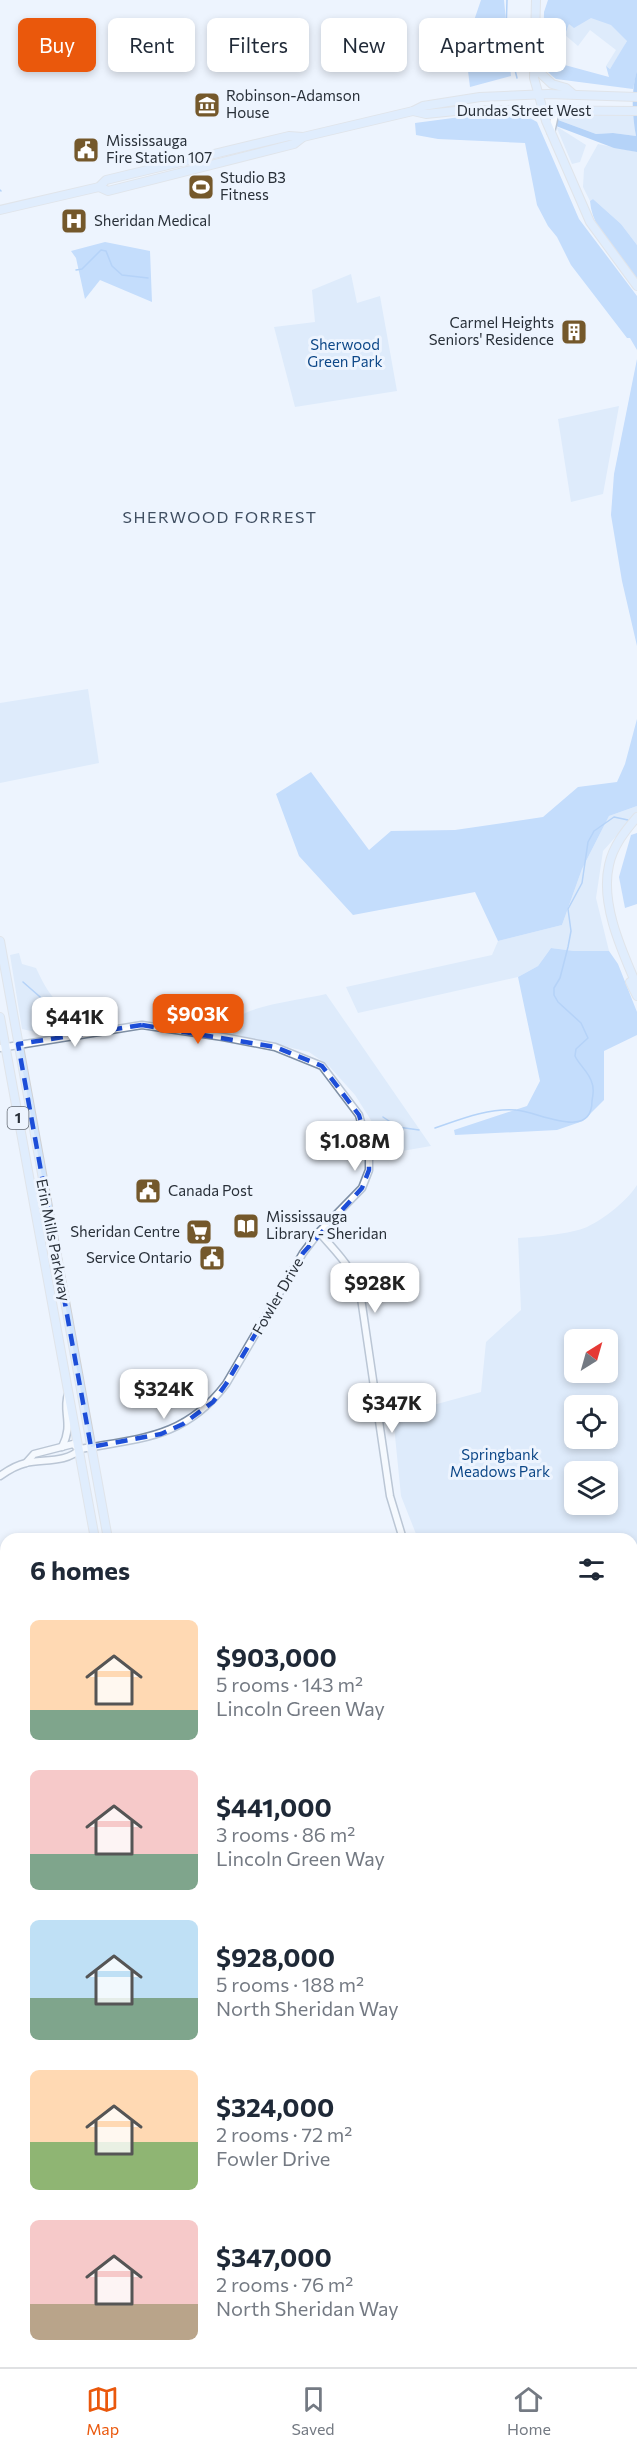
<!DOCTYPE html>
<meta charset="utf-8">
<style>
body{margin:0;font-family:Commissioner,sans-serif;background:#f6f6f7;color:#1f2937;height:100vh;display:flex;flex-direction:column;font-size:22px;white-space:nowrap}
*{box-sizing:border-box;margin:0}
p{font-size:20px;color:#747a83}
.icon{flex:none;width:33px;height:33px;fill:none;stroke:currentColor;stroke-width:2;stroke-linecap:round;stroke-linejoin:round}
.map{position:relative;flex:1;overflow:hidden}
.drawer{position:absolute;left:0px;top:1533px;width:638px;height:834px;display:flex;flex-direction:column;background:#fff;border-radius:18px 18px 0 0;box-shadow:0 3px 9px #0003}
.drawer>*{flex:none}
.hud{position:absolute;left:18px;top:18px;width:602px;height:54px;display:flex;gap:12px}
.needle{width:39px;rotate:37deg}
.tools{position:absolute;left:564px;top:1329px;display:grid;gap:12px}
.tools a{display:grid;place-items:center;width:54px;height:54px;border-radius:9px;background:#fff;box-shadow:0 3px 9px #0003;font-size:30px}
.price{position:absolute;translate:-50% -51px;padding:0 14px;border-radius:12px;background:#fff;color:#222;font-size:20px;line-height:39px;filter:drop-shadow(0 2px 3px #0008)}
.price::after{content:'';position:absolute;left:50%;top:36px;width:18px;height:14px;margin-left:-9px;background:inherit;clip-path:polygon(0 0,100% 0,50% 100%)}
.price.selected{background:#ea580c;color:#fff}
ul{padding:0;list-style:none}
li{display:flex;align-items:center;gap:18px;height:150px;padding:0 30px}
li span{display:grid;place-items:center;flex:none;width:168px;height:120px;border-radius:9px;color:#555}
li>.icon{margin-inline-start:auto}
span .icon{width:72px;height:72px;fill:#fffc;stroke-width:1}
li b{font-size:26px}
h2{display:flex;justify-content:space-between;align-items:center;height:72px;padding:0 30px;font-size:26px}
.pill{padding:0 21px;border-radius:9px;background:#fff;box-shadow:0 3px 9px #0003;font-size:21px;line-height:54px}
.pill.selected{background:#ea580c;color:#fff}
.tab-bar{display:flex;justify-content:space-around;align-items:center;height:84px;border-top:2px solid #e0e1e3;background:#fff;font-size:16px;color:#747a83}
.tab-bar a{display:grid;justify-items:center;gap:3px}
.tab-bar .selected{color:#ea580c}
.map>svg:first-child{display:block}
</style>
<div class="map">
<svg width="637" height="2367" viewBox="0 0 637 2367">
<rect width="100%" height="100%" fill="#edf4fe"/>
<!-- green -->
<g fill="#cce0f9" fill-rule="evenodd">
<path d="M578,0H637C637,27 625,47 610,69L606,66L616,50L590,30L578,46L565,35Z"/>
<polygon points="565,115 633,116 636,136 613,133 596,134 558,120"/>
<polygon points="556,126 586,145 580,162 572,164"/>
<polygon points="598,144 637,152 637,245 621,224 593,199 590,201 583,187 584,169"/>
<polygon points="351,274 357,303 380,296 397,391 295,407 274,327 315,322 312,290"/>
<polygon points="619,406 603,494 571,502 558,419"/>
<polygon points="88,689 99,763 0,783 0,703"/>
<polygon points="637,806 637,813 603,851 596,898 609,951 574,951 551,948 538,966 518,977 358,1013 346,987 492,955 498,941 562,925 582,869 609,816"/>
<path d="M19,953L22,964L36,968C45,987 54,1005 74,1012L79,1028L40,1033L22,1029L10,955Z"/>
<path d="M326,994L431,1146L379,1155V1133L355,1095L329,1066L309,1052L233,1034C234,1028 234,1021 239,1017C253,1005 306,999 326,994Z"/>
<path d="M637,1185V1696L632,1697V1539H418L401,1496L393,1416L481,1392L486,1342L521,1310L518,1238C536,1237 571,1234 587,1227C604,1219 628,1200 637,1185ZM574,1340H608V1372H574ZM574,1406H608V1438H574ZM574,1472H608V1504H574Z"/>
</g>
<!-- forest -->
<g fill="#93c0fb" fill-rule="evenodd">
<polygon points="481,0 504,0 511,76 470,87 465,47"/>
<path d="M548,0H637V70L633,89L556,79C548,73 543,68 543,58L544,12ZM591,18L611,25L627,41L610,69L606,66L609,77L550,61L557,37L565,35L569,24L574,28Z"/>
<polygon points="468,116 528,117 537,122 579,219 637,296 637,350 630,338 627,338 571,265 557,237 548,226 537,205 525,143 438,139 416,135 415,123"/>
<path d="M593,199L621,224L637,245V280C620,257 592,230 590,201Z"/>
<polygon points="105,242 150,251 152,302 100,280 85,299 76,258 71,251"/>
<polygon points="637,359 637,646 622,581 611,515 614,474"/>
<polygon points="637,719 637,806 609,816 582,869 562,925 498,941 475,892 353,915 299,856 276,794 311,772 369,850 391,831 455,830 543,817 578,787 617,782 625,764"/>
<polygon points="637,833 637,904 625,908 619,877 631,835"/>
<polygon points="551,948 574,951 609,951 618,964 637,1012 637,1035 604,1051 604,1100 583,1121 557,1130 455,1135 454,1130 527,1106 540,1081 518,977 538,966"/>
</g>
<!-- water -->
<path fill="#71aaf1" d="M637,70V152L614,148L556,126L558,120L596,134L613,133L636,136C632,114 631,91 637,70Z"/>
<g fill="none" stroke-linecap="round" stroke-linejoin="round">
<!-- stream -->
<g stroke="#71aaf1" stroke-width="1.5">
<polyline points="507,0 506,34 517,78"/>
<polyline points="0,190 1,191"/>
<polyline points="76,270 82,269 101,250 106,251 112,266 122,275 148,278"/>
<polyline points="23,982 71,1024"/>
<polyline points="383,1117 398,1127 419,1130"/>
<path d="M435,1128C461,1119 488,1108 516,1110C537,1111 592,1142 592,1101C593,1096 594,1088 592,1083C589,1072 579,1065 575,1056L576,1049L588,1038L581,1023L558,1002L554,995V988L560,978L568,947L571,931L568,909L582,883L588,842L594,831L614,817L628,820"/>
</g>
<defs>
<g id="minor">
<polyline points="551,133 556,110"/>
<path d="M0,1048L142,1025L223,1037L275,1047L322,1066L359,1115L369,1151V1170L362,1188L319,1232L303,1253L226,1384C185,1438 142,1438 80,1449C67,1463 42,1459 26,1463C17,1465 7,1471 0,1476"/>
<path d="M319,1232C340,1257 352,1265 361,1298L390,1496L403,1539"/>
<path d="M62,1447C74,1424 62,1412 68,1394"/>
<polyline points="26,1463 34,1454 73,1444 79,1449"/>
<polyline points="632,1701 637,1699"/>
<polyline points="632,1757 637,1756"/>
<polyline points="0,1762 6,1770"/>
<polyline points="0,1788 6,1780"/>
<polyline points="0,1954 6,1957"/>
<polyline points="632,2275 637,2274"/>
<polyline points="454,2367 462,2361"/>
</g>
<g id="major">
<polyline points="536,0 534,78 546,121 590,222 637,286"/>
<polyline points="534,67 552,84 566,88 573,94"/>
<polyline points="413,111 426,114 465,110 637,111"/>
<polyline points="99,187 108,191 294,144 303,137 413,111 423,106 480,97 548,94 637,97"/>
<polyline points="0,210 99,187 106,180 289,136 303,137"/>
<path d="M637,817C625,831 613,846 609,865C600,904 622,951 637,986"/>
<polyline points="0,941 108,1539"/>
<polyline points="630,982 637,996"/>
<polyline points="0,1017 95,1539"/>
<polyline points="222,2361 222,2367"/>
</g>
<g id="highway">
<polyline points="632,1719 637,1717"/>
<polyline points="632,1736 637,1734"/>
<polyline points="0,1866 6,1864"/>
<polyline points="0,1881 6,1880"/>
<polyline points="0,1899 6,1897"/>
<polyline points="0,1942 6,1944"/>
</g>
</defs>
<!-- minor casing -->
<use href="#minor" stroke="#7e8fa5" stroke-width="9"/>
<!-- major casing -->
<use href="#major" stroke="#d0d1d3" stroke-width="10"/>
<!-- highway casing -->
<use href="#highway" stroke="#d0d1d3" stroke-width="11"/>
<!-- minor -->
<use href="#minor" stroke="#fff" stroke-width="6"/>
<!-- major -->
<use href="#major" stroke="#d0e4fd" stroke-width="8"/>
<!-- highway -->
<use href="#highway" stroke="#b1d2fc" stroke-width="8"/>
</g>
<!-- marked area -->
<path d="M0 0H637V2367H0ZM142,1025L275,1047L322,1066L359,1115L369,1151V1170L362,1188L303,1253L226,1384L213,1402L183,1424L161,1434L91,1447L18,1044Z" fill="#edf4fe" fill-opacity=".55" fill-rule="evenodd"/>
<path fill="none" stroke="#1d4ed8" stroke-width="4.5" stroke-dasharray="12 8" stroke-linejoin="round" d="M142,1025L275,1047L322,1066L359,1115L369,1151V1170L362,1188L303,1253L226,1384L213,1402L183,1424L161,1434L91,1447L18,1044Z"/>
<!-- icons -->
<defs>
<symbol id="museum-square" viewBox="-11 -11 22 22"><rect x="-9" y="-9" width="18" height="18" rx="4" fill="#74582b" stroke="#edf4fe"/><path d="M0-6L6-3V-2H-6V-3ZM-5-1h2V3h-2ZM-1-1h2V3h-2ZM3-1h2V3H3ZM-6 4H6V6H-6Z" fill="#fff"/></symbol>
<symbol id="civic-square" viewBox="-11 -11 22 22"><rect x="-9" y="-9" width="18" height="18" rx="4" fill="#74582b" stroke="#edf4fe"/><path d="M-.6-6.5H3V-4.5H.6V-3L4-1V1h2V6H-6V1h2V-1L-.6-3ZM-1.2 2.5V6h2.4V2.5Z" fill="#fff"/></symbol>
<symbol id="stadium-square" viewBox="-11 -11 22 22"><rect x="-9" y="-9" width="18" height="18" rx="4" fill="#74582b" stroke="#edf4fe"/><path d="M0-5a6.5 5 0 1 0 0 10a6.5 5 0 1 0 0-10ZM-3.5-1.8h7v3.6h-7Z" fill="#fff"/></symbol>
<symbol id="hospital-square" viewBox="-11 -11 22 22"><rect x="-9" y="-9" width="18" height="18" rx="4" fill="#74582b" stroke="#edf4fe"/><path d="M-5-5h3v3.5h4V-5h3V5h-3V1.5h-4V5h-3Z" fill="#fff"/></symbol>
<symbol id="building-square" viewBox="-11 -11 22 22"><rect x="-9" y="-9" width="18" height="18" rx="4" fill="#74582b" stroke="#edf4fe"/><path d="M-4-6H4V6H1V3H-1V6H-4ZM-2.5-4.3h1.7v1.8h-1.7ZM.8-4.3h1.7v1.8H.8ZM-2.5-1h1.7V.8h-1.7ZM.8-1h1.7V.8H.8Z" fill="#fff"/></symbol>
<symbol id="library-square" viewBox="-11 -11 22 22"><rect x="-9" y="-9" width="18" height="18" rx="4" fill="#74582b" stroke="#edf4fe"/><path d="M-6-4Q-3-5.5-.7-3.5V5Q-3 3-6 4ZM6-4Q3-5.5 .7-3.5V5Q3 3 6 4Z" fill="#fff"/></symbol>
<symbol id="supermarket-square" viewBox="-11 -11 22 22"><rect x="-9" y="-9" width="18" height="18" rx="4" fill="#74582b" stroke="#edf4fe"/><path d="M-6-5.5h2.5l.6 2H6L4.5 2H-2.5L-4.4-4H-6ZM-1.5 3.2a1.3 1.3 0 1 0 .1 0ZM3 3.2a1.3 1.3 0 1 0 .1 0Z" fill="#fff"/></symbol>
</defs>
<g fill-rule="evenodd">
<use href="#museum-square" x="192" y="90" width="30" height="30"/>
<use href="#civic-square" x="71" y="135" width="30" height="30"/>
<use href="#stadium-square" x="186" y="172" width="30" height="30"/>
<use href="#hospital-square" x="59" y="206" width="30" height="30"/>
<use href="#building-square" x="559" y="317" width="30" height="30"/>
<use href="#civic-square" x="133" y="1176" width="30" height="30"/>
<use href="#library-square" x="231" y="1211" width="30" height="30"/>
<use href="#supermarket-square" x="184" y="1217" width="30" height="30"/>
<use href="#civic-square" x="197" y="1243" width="30" height="30"/>
</g>
<g text-anchor="middle" stroke-width="6" stroke-linejoin="round" paint-order="stroke">
<!-- shield labels -->
<rect fill="#edf4fe" stroke="#646b74" stroke-width="1.5" x="7.5" y="1107" width="21" height="22" rx="4.5"/>
<g font-size="14" font-weight="bold" fill="#293039">
<text x="18" y="1123">1</text>
</g>
<!-- poi labels -->
<g font-size="15" fill="#293039" stroke="#edf4fe" text-anchor="start">
<text x="226" y="101">Robinson-Adamson<tspan x="226" dy="17">House</tspan></text>
<text x="106" y="146">Mississauga<tspan x="106" dy="17">Fire Station 107</tspan></text>
<text x="220" y="183">Studio B3<tspan x="220" dy="17">Fitness</tspan></text>
<text x="94" y="226">Sheridan Medical</text>
<text x="554" y="328" text-anchor="end">Carmel Heights<tspan x="554" dy="17">Seniors' Residence</tspan></text>
<text x="168" y="1196">Canada Post</text>
<text x="266" y="1222">Mississauga<tspan x="266" dy="17">Library - Sheridan</tspan></text>
<text x="180" y="1237" text-anchor="end">Sheridan Centre</text>
<text x="192" y="1263" text-anchor="end">Service Ontario</text>
</g>
<!-- street labels -->
<g font-size="15" fill="#293039" stroke="#edf4fe">
<text x="524" y="116">Dundas Street West</text>
<text transform="translate(53 1240) rotate(79)" y="5">Erin Mills Parkway</text>
<text transform="translate(278 1296) rotate(-60)" y="5">Fowler Drive</text>
</g>
<!-- park labels -->
<g font-size="15" fill="#0e4888" stroke="#edf4fe">
<text x="345" y="350">Sherwood<tspan x="345" dy="17">Green Park</tspan></text>
<text x="500" y="1460">Springbank<tspan x="500" dy="17">Meadows Park</tspan></text>
</g>
<!-- neighbourhood labels -->
<g font-size="16" letter-spacing="1.5" fill="#3f4e61" stroke="#edf4fe">
<text x="220" y="523">SHERWOOD FORREST</text>
</g>
</g>
</svg>
<div class="tools">
<a><svg class="needle" viewBox="-14 -14 28 28"><path d="M0-13l5 13h-10z" fill="#e53935"/><path d="M0 13l5-13h-10z" fill="#747a83"/></svg></a>
<a><svg class="icon" aria-label="locate" viewBox="0 0 24 24"><circle cx="12" cy="12" r="6"/><path d="M12 2v4M12 18v4M2 12h4M18 12h4"/></svg></a>
<a><svg class="icon" aria-label="layers" viewBox="0 0 24 24"><path d="M12 4l9 5-9 5-9-5zM3 14l9 5 9-5"/></svg></a>
</div>
<b class="price selected" style="left:198px;top:1045px">$903K</b>
<b class="price" style="left:75px;top:1048px">$441K</b>
<b class="price" style="left:355px;top:1172px">$1.08M</b>
<b class="price" style="left:375px;top:1314px">$928K</b>
<b class="price" style="left:164px;top:1420px">$324K</b>
<b class="price" style="left:392px;top:1434px">$347K</b>
<div class="hud">
<a class="pill selected">Buy</a>
<a class="pill">Rent</a>
<a class="pill">Filters</a>
<a class="pill">New</a>
<a class="pill">Apartment</a>
</div>
<section class="drawer">
<h2>6 homes<svg class="icon" aria-label="filters" viewBox="0 0 24 24"><path d="M4 7h16M4 17h16"/><circle cx="9" cy="7" r="2"/><circle cx="15" cy="17" r="2"/></svg></h2>
<ul>
<li><span style="background:linear-gradient(#ffd9b3 75%,#7fa58c 0)"><svg class="icon" aria-label="home" viewBox="0 0 24 24"><path d="M3 11l9-7 9 7M6 9v11h12V9"/></svg></span><div><b>$903,000</b><p>5 rooms · 143 m²</p><p>Lincoln Green Way</p></div></li>
<li><span style="background:linear-gradient(#f6c9c9 70%,#7fa58c 0)"><svg class="icon" aria-label="home" viewBox="0 0 24 24"><path d="M3 11l9-7 9 7M6 9v11h12V9"/></svg></span><div><b>$441,000</b><p>3 rooms · 86 m²</p><p>Lincoln Green Way</p></div></li>
<li><span style="background:linear-gradient(#bfe0f5 65%,#7fa58c 0)"><svg class="icon" aria-label="home" viewBox="0 0 24 24"><path d="M3 11l9-7 9 7M6 9v11h12V9"/></svg></span><div><b>$928,000</b><p>5 rooms · 188 m²</p><p>North Sheridan Way</p></div></li>
<li><span style="background:linear-gradient(#ffd9b3 60%,#8fb573 0)"><svg class="icon" aria-label="home" viewBox="0 0 24 24"><path d="M3 11l9-7 9 7M6 9v11h12V9"/></svg></span><div><b>$324,000</b><p>2 rooms · 72 m²</p><p>Fowler Drive</p></div></li>
<li><span style="background:linear-gradient(#f6c9c9 70%,#b9a48a 0)"><svg class="icon" aria-label="home" viewBox="0 0 24 24"><path d="M3 11l9-7 9 7M6 9v11h12V9"/></svg></span><div><b>$347,000</b><p>2 rooms · 76 m²</p><p>North Sheridan Way</p></div></li>
</ul>
</section>
</div>
<nav class="tab-bar">
<a class="selected"><svg class="icon" aria-label="map" viewBox="0 0 24 24"><path d="M3 6l6-2 6 2 6-2v14l-6 2-6-2-6 2zM9 4v14M15 6v14"/></svg>Map</a>
<a><svg class="icon" aria-label="saved" viewBox="0 0 24 24"><path d="M7 4h10v16l-5-4-5 4z"/></svg>Saved</a>
<a><svg class="icon" aria-label="home" viewBox="0 0 24 24"><path d="M3 11l9-7 9 7M6 9v11h12V9"/></svg>Home</a>
</nav>
